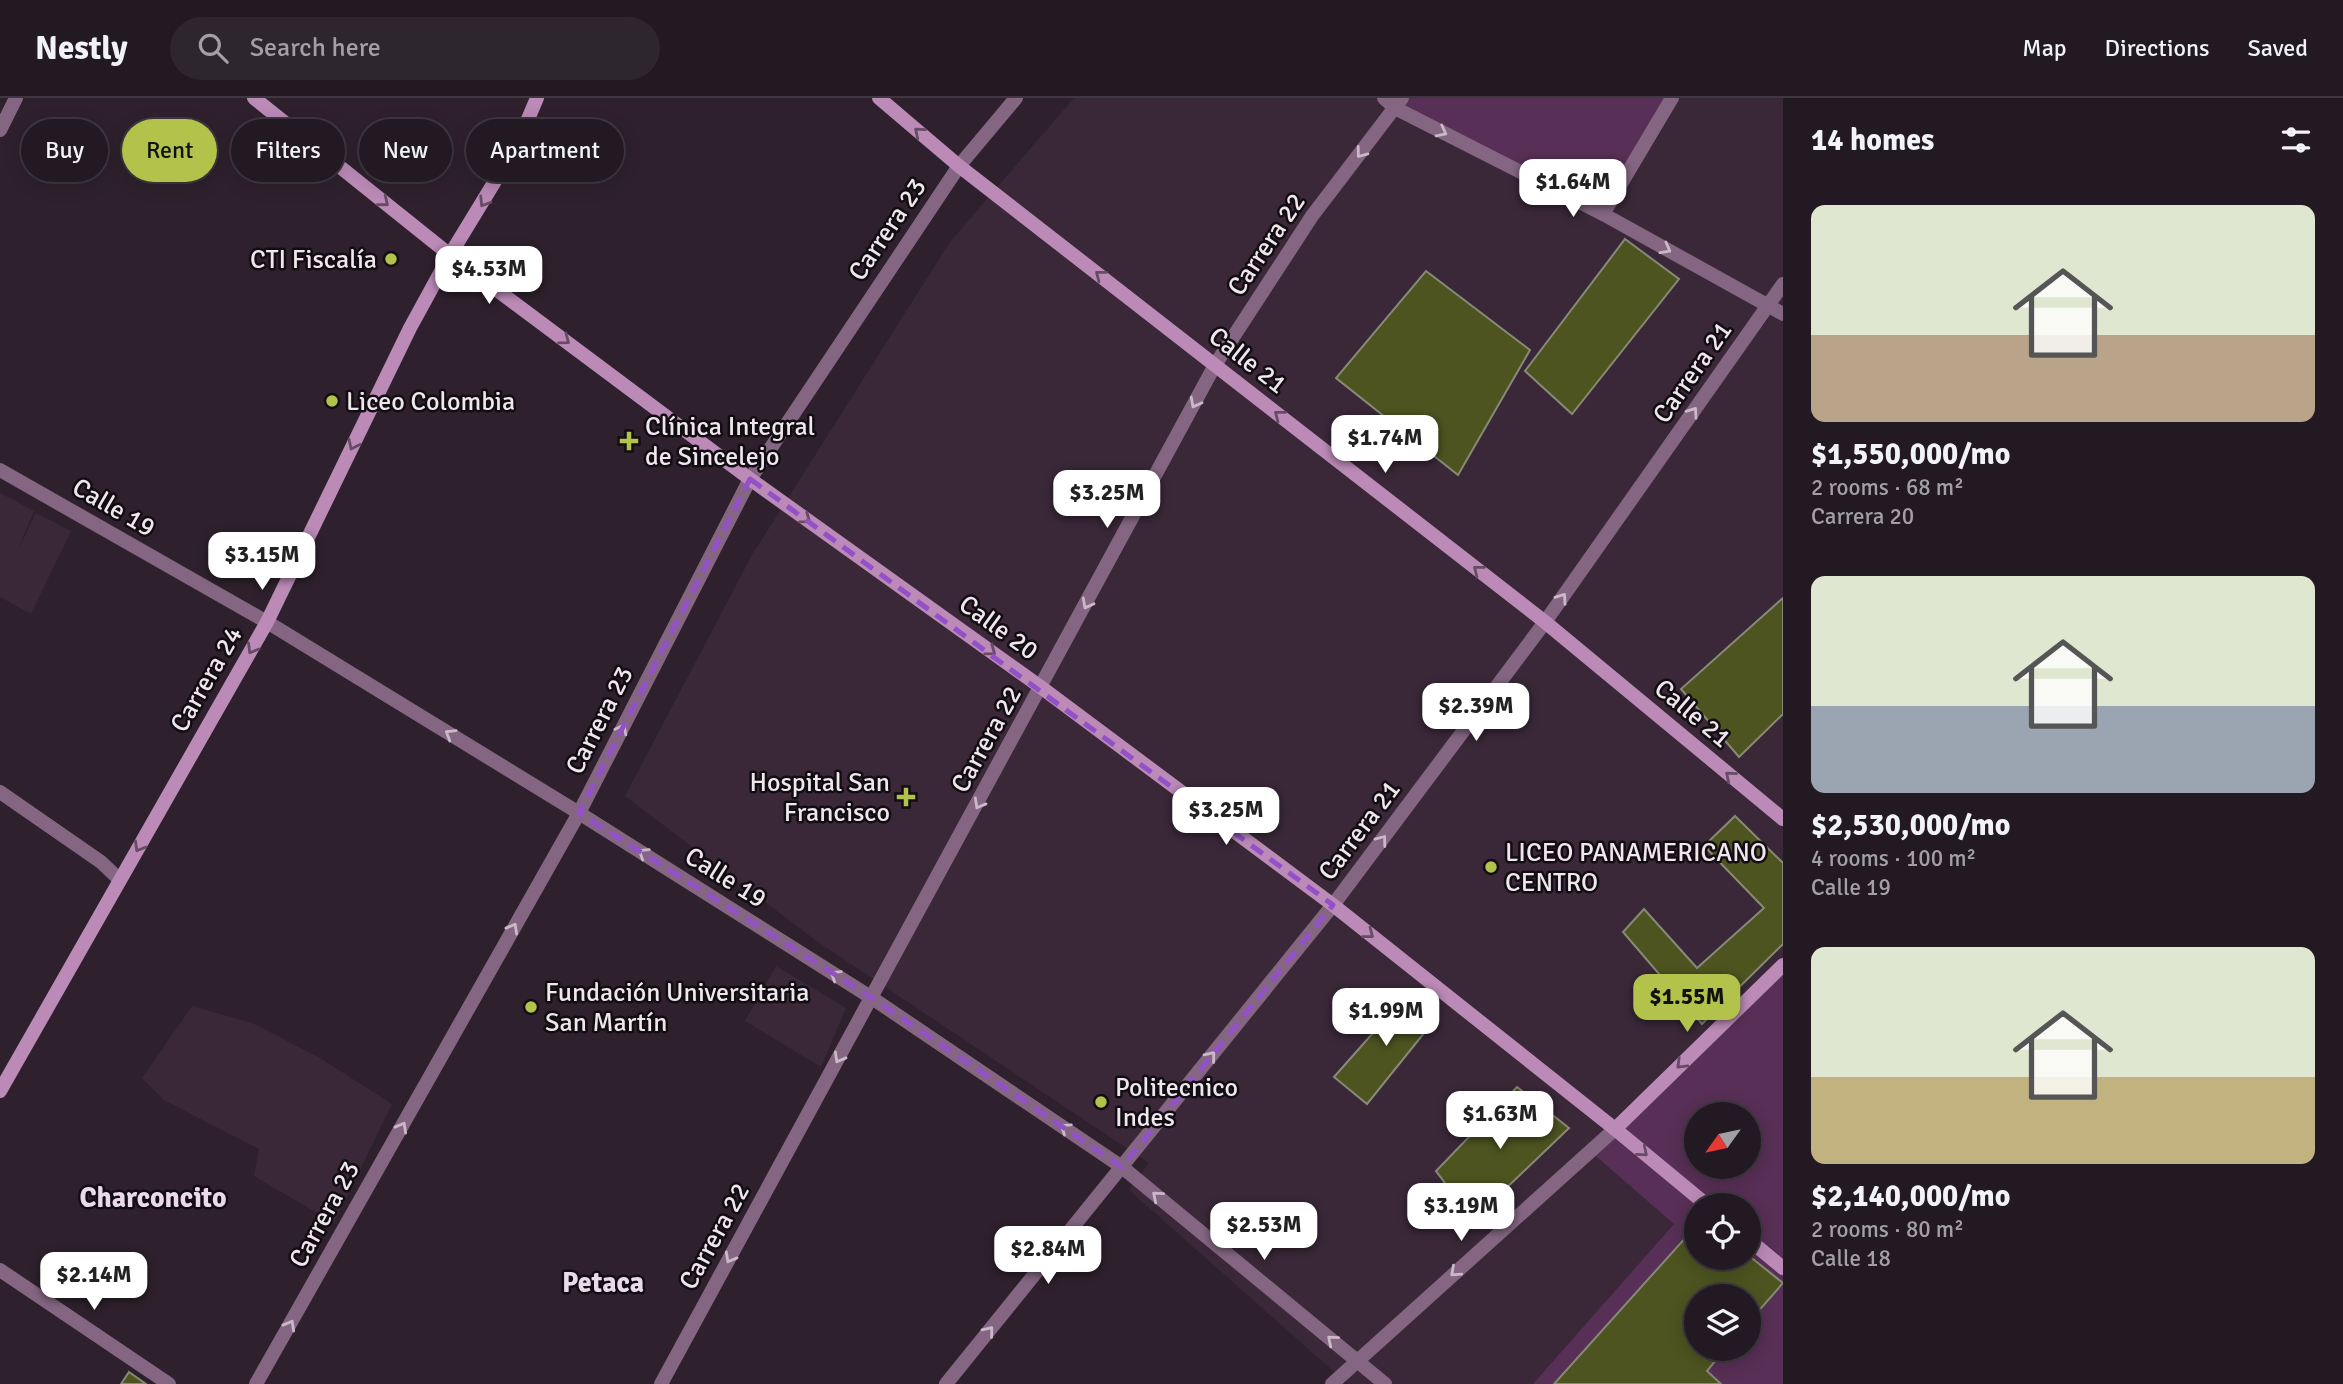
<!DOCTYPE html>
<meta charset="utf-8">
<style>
body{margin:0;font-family:Signika,sans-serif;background:#2e262f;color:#f1f3f6;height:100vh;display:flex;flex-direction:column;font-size:26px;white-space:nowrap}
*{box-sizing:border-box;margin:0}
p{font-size:23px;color:#a2a0a5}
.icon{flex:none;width:38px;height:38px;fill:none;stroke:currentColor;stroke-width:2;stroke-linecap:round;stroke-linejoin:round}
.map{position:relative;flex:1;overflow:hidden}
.side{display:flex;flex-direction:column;background:#221922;width:560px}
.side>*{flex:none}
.banner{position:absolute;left:21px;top:21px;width:665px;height:63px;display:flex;gap:14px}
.needle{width:46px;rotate:237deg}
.fabs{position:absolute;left:1684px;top:1004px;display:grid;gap:14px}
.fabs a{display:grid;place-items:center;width:77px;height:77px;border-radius:50%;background:#221922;box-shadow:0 4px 18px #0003,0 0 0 2px #3f3840;font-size:35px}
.price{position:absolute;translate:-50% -60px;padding:0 16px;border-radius:14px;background:#fff;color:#222;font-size:23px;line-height:46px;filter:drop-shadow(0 2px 4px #0008)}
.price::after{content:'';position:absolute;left:50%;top:42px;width:21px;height:16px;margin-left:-10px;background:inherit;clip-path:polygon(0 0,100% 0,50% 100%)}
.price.selected{background:#b2c24b;color:#111}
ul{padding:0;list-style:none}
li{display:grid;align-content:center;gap:14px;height:371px;padding:0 28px}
li span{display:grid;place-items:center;height:217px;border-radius:14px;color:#555}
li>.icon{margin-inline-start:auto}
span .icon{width:126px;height:126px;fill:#fffc;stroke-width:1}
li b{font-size:30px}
h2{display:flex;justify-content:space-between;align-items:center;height:84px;padding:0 28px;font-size:30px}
.pill{padding:0 24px;border-radius:32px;background:#221922;box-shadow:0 4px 18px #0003,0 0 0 2px #3f3840;font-size:24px;line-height:63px}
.pill.selected{background:#b2c24b;color:#111}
header{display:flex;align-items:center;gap:42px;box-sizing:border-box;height:98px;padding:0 35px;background:#221922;border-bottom:2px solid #3f3840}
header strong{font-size:33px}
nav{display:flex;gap:38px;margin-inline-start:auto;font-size:24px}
.search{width:490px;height:63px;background:#2e262f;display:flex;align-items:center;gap:18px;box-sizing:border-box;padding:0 24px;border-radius:38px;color:#a2a0a5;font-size:26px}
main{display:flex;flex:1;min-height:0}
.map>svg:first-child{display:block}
</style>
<header>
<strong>Nestly</strong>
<div class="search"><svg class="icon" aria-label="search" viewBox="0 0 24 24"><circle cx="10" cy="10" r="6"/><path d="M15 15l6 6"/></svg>Search here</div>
<nav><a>Map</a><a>Directions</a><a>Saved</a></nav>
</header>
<main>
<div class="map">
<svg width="1783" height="1286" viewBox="0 0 1783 1286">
<rect width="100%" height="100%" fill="#2e212d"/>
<!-- built -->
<g fill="#3a2839" fill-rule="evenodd">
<path d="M1074,0H1783V1286H1348L1129,1092L1149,1065L818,844L625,698L752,457L950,144ZM1696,1017H1748V1069H1696ZM1696,1108H1748V1160H1696ZM1696,1199H1748V1251H1696Z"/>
<polygon points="0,395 34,413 16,456 36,415 71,433 31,516 0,499"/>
<polygon points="776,868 846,910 821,969 745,923"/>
<polygon points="192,908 252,925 320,960 392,1006 334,1125 254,1078 259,1051 164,1002 142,980"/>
</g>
<!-- green -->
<g fill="#582f56" fill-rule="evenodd">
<polygon points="1402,0 1672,0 1603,116 1395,10"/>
<path d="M1783,867V1286H1533L1674,1126L1590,1053ZM1696,1017H1748V1069H1696ZM1696,1108H1748V1160H1696ZM1696,1199H1748V1251H1696Z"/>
</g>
<!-- building -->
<g fill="#4d5420" stroke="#868a76" stroke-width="2">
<polygon points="1625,141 1679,181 1572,316 1525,273"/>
<polygon points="1426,173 1530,252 1458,377 1336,280"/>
<polygon points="1783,500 1783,616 1739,659 1681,591"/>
<polygon points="1735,718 1783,765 1783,846 1702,926 1623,834 1644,811 1697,870 1764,810 1704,748"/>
<polygon points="1411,892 1437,919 1367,1006 1334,979"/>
<polygon points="1517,989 1569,1030 1473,1122 1436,1073"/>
<polygon points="1696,1128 1696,1160 1748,1160 1748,1157 1783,1185 1748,1225 1748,1199 1696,1199 1696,1251 1725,1251 1707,1273 1721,1286 1554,1286"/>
<polygon points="129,1274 146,1286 121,1286"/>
</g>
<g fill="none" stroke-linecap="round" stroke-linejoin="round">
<!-- lane -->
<polyline stroke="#846682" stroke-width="14" points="0,694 101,764 120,782"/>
<!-- street -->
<g stroke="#846682" stroke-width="14">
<polyline points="1384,0 1395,10 1603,116 1783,216"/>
<polyline points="0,32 16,0"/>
<polyline points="1603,116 1672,0"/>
<polyline points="0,372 267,524 579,715 872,900 1122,1069 1385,1286"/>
<polyline points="0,1172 169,1286"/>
<polyline points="256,1286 579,715 750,381 959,68 1016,0"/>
<polyline points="661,1286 1215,267 1312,118 1402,0"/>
<polyline points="946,1286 1333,807 1545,524 1783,186"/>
<polyline points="1332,1286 1615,1031"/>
</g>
<!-- secondary -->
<g stroke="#bb8ab7" stroke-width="14">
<polyline points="254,0 450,157 750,381 1042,590 1333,807 1615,1031 1708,1108"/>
<polyline points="879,0 959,68 1545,524 1783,721"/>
<polyline points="0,993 267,524 410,230 450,157 517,47 537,0"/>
<polyline points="1615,1031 1783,867"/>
<polyline points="1748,1141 1783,1170"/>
</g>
</g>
<!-- one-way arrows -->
<defs><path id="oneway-chevron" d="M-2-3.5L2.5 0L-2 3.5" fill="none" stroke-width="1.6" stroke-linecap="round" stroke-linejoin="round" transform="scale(1.75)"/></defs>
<g stroke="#664c64">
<use href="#oneway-chevron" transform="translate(919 34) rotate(-140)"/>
<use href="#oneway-chevron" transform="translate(384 104) rotate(39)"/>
<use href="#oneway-chevron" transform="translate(484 104) rotate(122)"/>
<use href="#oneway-chevron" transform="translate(1100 177) rotate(-142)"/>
<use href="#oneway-chevron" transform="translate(565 242) rotate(37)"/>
<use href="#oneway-chevron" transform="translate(1279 317) rotate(-142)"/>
<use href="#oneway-chevron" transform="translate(353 347) rotate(116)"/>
<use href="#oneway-chevron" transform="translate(806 421) rotate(36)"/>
<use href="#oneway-chevron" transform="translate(1478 472) rotate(-142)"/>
<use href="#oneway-chevron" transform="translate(252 551) rotate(120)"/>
<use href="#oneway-chevron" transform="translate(991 553) rotate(36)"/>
<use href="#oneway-chevron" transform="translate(1730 678) rotate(-140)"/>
<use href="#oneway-chevron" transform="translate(139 749) rotate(120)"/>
<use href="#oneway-chevron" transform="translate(1369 836) rotate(38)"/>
<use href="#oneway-chevron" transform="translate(1681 966) rotate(136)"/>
<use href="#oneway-chevron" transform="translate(1643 1054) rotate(40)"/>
</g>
<g stroke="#cab9c8">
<use href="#oneway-chevron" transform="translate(1442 34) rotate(27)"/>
<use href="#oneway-chevron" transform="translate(1361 55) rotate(127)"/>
<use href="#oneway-chevron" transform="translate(1666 151) rotate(29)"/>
<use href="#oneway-chevron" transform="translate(1195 305) rotate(118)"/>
<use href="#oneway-chevron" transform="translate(1693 314) rotate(-55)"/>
<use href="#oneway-chevron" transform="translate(1562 500) rotate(-55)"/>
<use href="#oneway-chevron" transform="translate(1087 506) rotate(118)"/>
<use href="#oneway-chevron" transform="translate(622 631) rotate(-63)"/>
<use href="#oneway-chevron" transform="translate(450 636) rotate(-149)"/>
<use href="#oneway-chevron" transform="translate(979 706) rotate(119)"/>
<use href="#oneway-chevron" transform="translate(1382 742) rotate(-53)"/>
<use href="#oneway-chevron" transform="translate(643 755) rotate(-148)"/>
<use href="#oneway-chevron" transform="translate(513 830) rotate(-61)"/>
<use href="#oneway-chevron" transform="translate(835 877) rotate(-148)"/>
<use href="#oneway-chevron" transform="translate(1211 958) rotate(-51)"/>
<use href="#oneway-chevron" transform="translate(839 960) rotate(119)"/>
<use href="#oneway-chevron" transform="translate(402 1029) rotate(-61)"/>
<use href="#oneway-chevron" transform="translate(1065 1030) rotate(-146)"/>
<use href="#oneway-chevron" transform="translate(1157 1098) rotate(-140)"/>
<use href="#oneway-chevron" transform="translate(730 1160) rotate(119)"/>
<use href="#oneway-chevron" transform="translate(1455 1174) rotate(138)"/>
<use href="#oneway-chevron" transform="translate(290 1227) rotate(-61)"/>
<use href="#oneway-chevron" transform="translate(989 1233) rotate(-51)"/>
<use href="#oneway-chevron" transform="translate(1332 1242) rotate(-140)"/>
</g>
<!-- marked area -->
<path fill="none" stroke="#9251c8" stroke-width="5" stroke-dasharray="14 9" stroke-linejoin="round" d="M750,381L1333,807L1122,1069L872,900L579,715Z"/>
<!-- markers -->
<g fill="#b2c24b" stroke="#120d12" stroke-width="2.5">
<circle cx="391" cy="161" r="7"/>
<circle cx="332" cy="303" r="7"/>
<path d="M625.5 332.5h7v7h7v7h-7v7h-7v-7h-7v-7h7z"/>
<path d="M902.5 688.5h7v7h7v7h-7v7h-7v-7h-7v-7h7z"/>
<circle cx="1491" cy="769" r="7"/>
<circle cx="531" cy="909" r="7"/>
<circle cx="1101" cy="1004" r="7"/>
</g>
<g text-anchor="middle" stroke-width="5" stroke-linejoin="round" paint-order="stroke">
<!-- street labels -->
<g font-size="26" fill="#efe6ee" stroke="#120d12">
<text transform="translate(887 131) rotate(-56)" y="9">Carrera 23</text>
<text transform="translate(1266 146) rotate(-56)" y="9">Carrera 22</text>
<text transform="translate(1248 262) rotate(38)" y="9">Calle 21</text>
<text transform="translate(1692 274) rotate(-55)" y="9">Carrera 21</text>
<text transform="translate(114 409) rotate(30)" y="9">Calle 19</text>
<text transform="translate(999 529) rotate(36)" y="9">Calle 20</text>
<text transform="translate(206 581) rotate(-60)" y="9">Carrera 24</text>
<text transform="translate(1693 615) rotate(40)" y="9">Calle 21</text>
<text transform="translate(599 622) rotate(-63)" y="9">Carrera 23</text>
<text transform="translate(986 641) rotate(-61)" y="9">Carrera 22</text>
<text transform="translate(1359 732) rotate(-53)" y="9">Carrera 21</text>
<text transform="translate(726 779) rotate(32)" y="9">Calle 19</text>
<text transform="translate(324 1116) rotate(-61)" y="9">Carrera 23</text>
<text transform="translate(714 1138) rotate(-61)" y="9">Carrera 22</text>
</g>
<!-- poi labels -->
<g font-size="26" fill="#efe6ee" stroke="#120d12" text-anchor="start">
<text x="377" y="170" text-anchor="end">CTI Fiscalía</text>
<text x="346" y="312">Liceo Colombia</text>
<text x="645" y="337">Clínica Integral<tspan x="645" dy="30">de Sincelejo</tspan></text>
<text x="890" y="693" text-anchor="end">Hospital San<tspan x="890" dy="30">Francisco</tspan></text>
<text x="1505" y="763">LICEO PANAMERICANO<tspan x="1505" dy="30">CENTRO</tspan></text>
<text x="545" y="903">Fundación Universitaria<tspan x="545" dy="30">San Martín</tspan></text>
<text x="1115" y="998">Politecnico<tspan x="1115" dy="30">Indes</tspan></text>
</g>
<!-- neighbourhood labels -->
<g font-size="28" font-weight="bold" fill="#ead9e9" stroke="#120d12">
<text x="153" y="1109">Charconcito</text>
<text x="603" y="1194">Petaca</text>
</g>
</g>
</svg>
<div class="fabs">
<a><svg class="needle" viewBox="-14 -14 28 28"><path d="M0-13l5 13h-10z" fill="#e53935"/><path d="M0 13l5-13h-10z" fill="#a2a0a5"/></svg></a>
<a><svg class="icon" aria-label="locate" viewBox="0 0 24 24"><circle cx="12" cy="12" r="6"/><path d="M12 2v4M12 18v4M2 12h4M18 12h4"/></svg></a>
<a><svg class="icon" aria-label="layers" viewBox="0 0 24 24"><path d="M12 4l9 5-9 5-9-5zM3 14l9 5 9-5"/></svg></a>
</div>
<b class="price" style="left:1573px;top:121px">$1.64M</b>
<b class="price" style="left:489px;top:208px">$4.53M</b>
<b class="price" style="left:1385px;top:377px">$1.74M</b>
<b class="price" style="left:1107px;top:432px">$3.25M</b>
<b class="price" style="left:262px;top:494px">$3.15M</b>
<b class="price" style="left:1476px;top:645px">$2.39M</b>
<b class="price" style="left:1226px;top:749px">$3.25M</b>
<b class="price selected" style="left:1687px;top:936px">$1.55M</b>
<b class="price" style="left:1386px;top:950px">$1.99M</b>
<b class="price" style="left:1500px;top:1053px">$1.63M</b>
<b class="price" style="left:1461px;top:1145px">$3.19M</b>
<b class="price" style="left:1264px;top:1164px">$2.53M</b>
<b class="price" style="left:1048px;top:1188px">$2.84M</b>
<b class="price" style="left:94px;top:1214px">$2.14M</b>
<div class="banner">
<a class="pill">Buy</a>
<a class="pill selected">Rent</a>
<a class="pill">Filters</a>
<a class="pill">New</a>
<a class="pill">Apartment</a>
</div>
</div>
<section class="side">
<h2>14 homes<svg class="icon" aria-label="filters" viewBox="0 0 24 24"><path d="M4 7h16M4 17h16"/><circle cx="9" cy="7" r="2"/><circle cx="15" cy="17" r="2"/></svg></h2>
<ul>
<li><span style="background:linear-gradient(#dfe7d0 60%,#b9a48a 0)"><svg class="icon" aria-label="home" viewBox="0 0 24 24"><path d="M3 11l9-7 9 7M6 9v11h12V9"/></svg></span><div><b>$1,550,000/mo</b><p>2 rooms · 68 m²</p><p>Carrera 20</p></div></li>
<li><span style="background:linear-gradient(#dfe7d0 60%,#9aa5b1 0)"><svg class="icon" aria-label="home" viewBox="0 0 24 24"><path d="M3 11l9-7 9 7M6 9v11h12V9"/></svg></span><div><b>$2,530,000/mo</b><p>4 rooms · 100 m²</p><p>Calle 19</p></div></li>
<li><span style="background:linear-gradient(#dfe7d0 60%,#c2b280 0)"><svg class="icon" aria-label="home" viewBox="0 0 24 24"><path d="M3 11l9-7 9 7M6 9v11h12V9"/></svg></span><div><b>$2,140,000/mo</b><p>2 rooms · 80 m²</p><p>Calle 18</p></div></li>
</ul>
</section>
</main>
